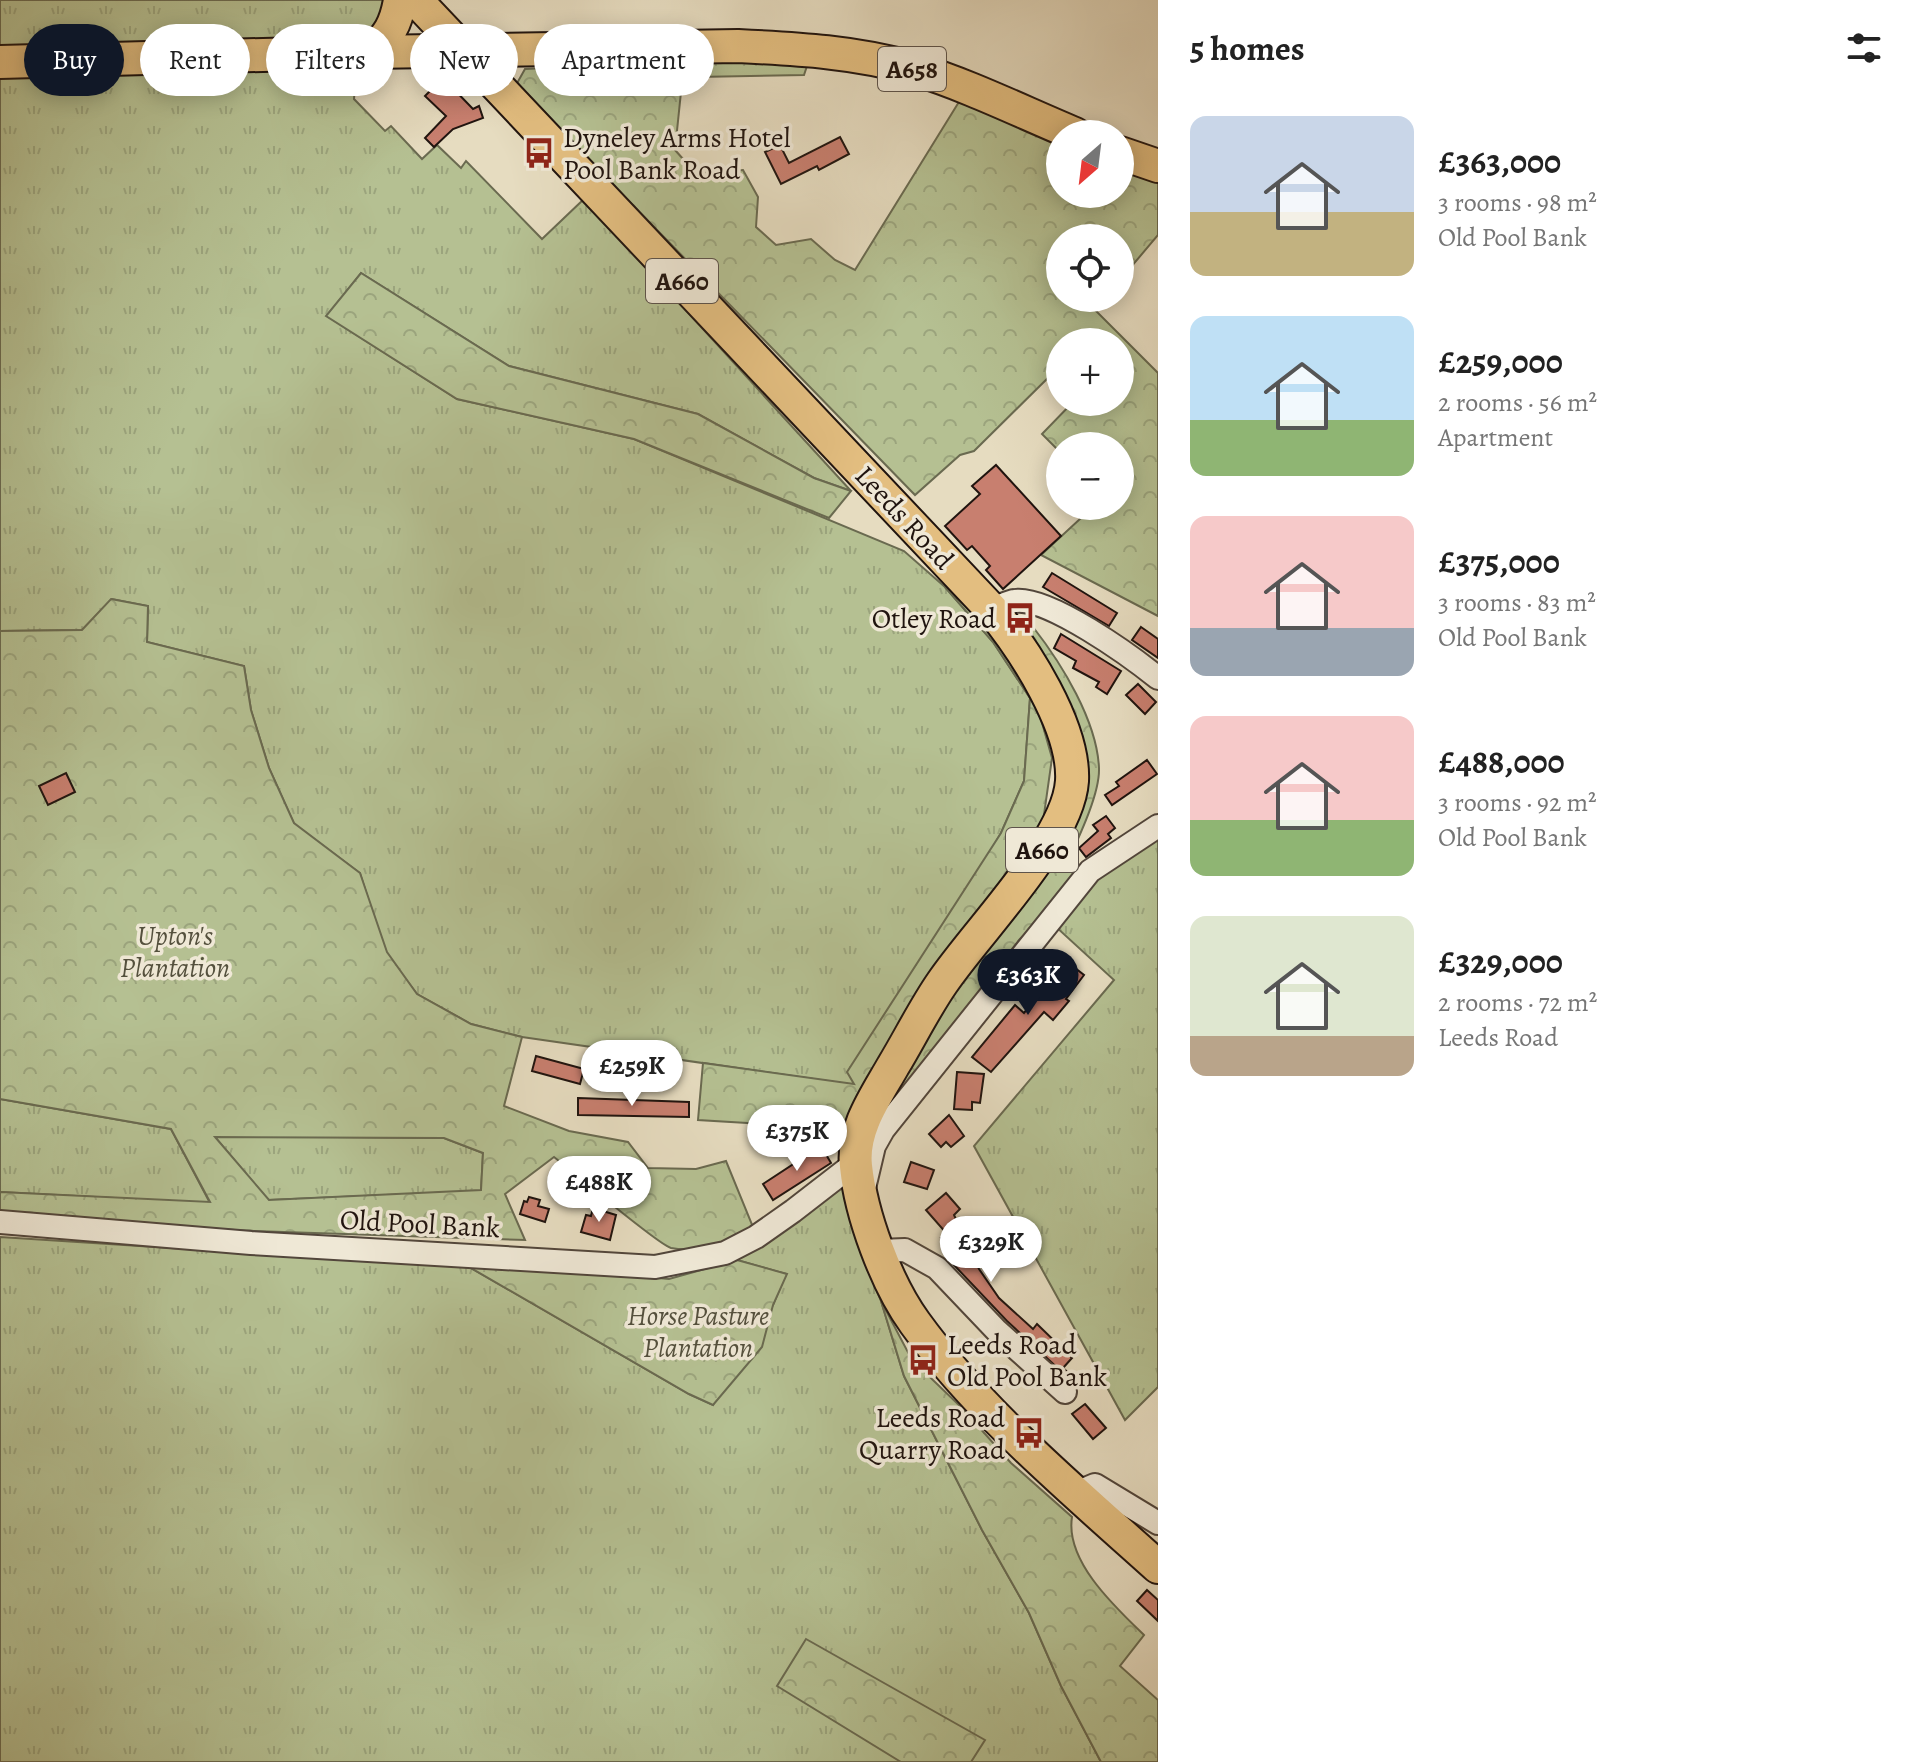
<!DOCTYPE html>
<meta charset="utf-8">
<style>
body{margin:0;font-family:Alegreya,serif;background:#f2f2f2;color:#222;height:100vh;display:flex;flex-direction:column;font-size:30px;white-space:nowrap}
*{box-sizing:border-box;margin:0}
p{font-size:26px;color:#767676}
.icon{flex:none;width:44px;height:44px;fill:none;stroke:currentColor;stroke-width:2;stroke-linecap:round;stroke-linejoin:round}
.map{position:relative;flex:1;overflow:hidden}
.sheet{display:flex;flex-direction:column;background:#fff;width:760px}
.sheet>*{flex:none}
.top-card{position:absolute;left:24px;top:24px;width:760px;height:72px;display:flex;gap:16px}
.needle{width:52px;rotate:208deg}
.controls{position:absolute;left:1046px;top:120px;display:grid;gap:16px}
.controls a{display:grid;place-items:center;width:88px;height:88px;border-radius:50%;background:#fff;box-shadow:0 4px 20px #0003;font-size:40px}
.price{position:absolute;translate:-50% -68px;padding:0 18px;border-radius:28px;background:#fff;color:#222;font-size:26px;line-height:52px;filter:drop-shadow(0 2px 4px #0008)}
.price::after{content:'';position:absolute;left:50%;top:48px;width:24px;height:18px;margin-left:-12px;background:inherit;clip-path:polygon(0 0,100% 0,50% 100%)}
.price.selected{background:#111827;color:#fff}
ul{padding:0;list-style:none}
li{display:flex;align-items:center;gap:24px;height:200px;padding:0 32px}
li span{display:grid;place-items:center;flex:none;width:224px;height:160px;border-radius:16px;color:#555}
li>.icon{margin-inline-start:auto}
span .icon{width:96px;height:96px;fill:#fffc;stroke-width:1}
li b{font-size:34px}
h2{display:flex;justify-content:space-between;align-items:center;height:96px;padding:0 32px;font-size:34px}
.tag{padding:0 28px;border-radius:36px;background:#fff;box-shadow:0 4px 20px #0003;font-size:28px;line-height:72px}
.tag.selected{background:#111827;color:#fff}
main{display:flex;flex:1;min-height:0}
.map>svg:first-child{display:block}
</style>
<main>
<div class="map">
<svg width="1158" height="1762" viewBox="0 0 1158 1762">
<defs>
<pattern id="grass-tufts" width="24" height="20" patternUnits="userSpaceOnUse" patternTransform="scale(2)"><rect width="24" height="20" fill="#b5c092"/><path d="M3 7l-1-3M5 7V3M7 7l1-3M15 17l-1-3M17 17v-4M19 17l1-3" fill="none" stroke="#9ba47d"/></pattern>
<pattern id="forest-crowns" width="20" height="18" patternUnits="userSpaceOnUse" patternTransform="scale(2)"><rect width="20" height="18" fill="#b5c092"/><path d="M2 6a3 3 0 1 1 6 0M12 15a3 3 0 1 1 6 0" fill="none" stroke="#9ba47d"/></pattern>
</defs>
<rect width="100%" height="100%" fill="#e6dcc0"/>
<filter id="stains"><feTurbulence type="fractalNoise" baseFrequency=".0025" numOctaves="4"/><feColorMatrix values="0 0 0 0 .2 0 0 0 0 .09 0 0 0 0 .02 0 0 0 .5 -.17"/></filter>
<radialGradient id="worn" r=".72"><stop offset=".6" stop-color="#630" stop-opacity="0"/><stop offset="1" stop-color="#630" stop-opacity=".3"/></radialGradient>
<!-- grass -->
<g fill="url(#grass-tufts)" stroke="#6a6a50" stroke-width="2">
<path d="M0,0H383C387,16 375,26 364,35L0,48Z"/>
<polygon points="356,70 354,99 385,131 391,126 422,159 437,145 461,168 466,161 542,239 584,199 851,491 814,478 698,414 509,366 361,273 327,316 457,399 634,439 904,551 945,587 993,642 1030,698 1024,781 1001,833 855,1085 522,1037 471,1024 417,994 385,952 360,873 294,824 269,768 251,710 244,666 147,642 148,606 112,599 82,630 0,631 0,75"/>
<polygon points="1158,836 1158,1387 1125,1420 974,1146 1114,980 1055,926 1108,865"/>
<polygon points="0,1099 171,1129 210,1203 0,1192"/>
<polygon points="214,1136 444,1138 483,1153 481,1191 268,1200"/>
<polygon points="843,1182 859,1248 881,1301 904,1376 982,1530 1029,1613 1061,1686 1101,1762 0,1762 0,1237 342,1259 457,1260 689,1394 713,1405 773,1305 786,1274 737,1260"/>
</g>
<!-- forest -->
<g fill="url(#forest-crowns)" stroke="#6a6a50" stroke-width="2" fill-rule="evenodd">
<path d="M809,60L804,75L696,77L681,92L675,150C698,178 708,174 743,170L758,197L756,227L776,245L811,239L835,260L855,270L962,97L1060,139V194H1120V165L1158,181V235L1120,280V238H1060V298H1105L1095,310L1158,373V616L1041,555L1094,506H1120V446H1060V452L1042,434L1073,402H1120V342H1060V366L974,451L960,455L915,495L516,85L525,69L702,61Z"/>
<polygon points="361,273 509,366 698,414 814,478 851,491 829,518 634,439 457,399 326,316"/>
<polygon points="945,587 992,629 1031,684 1052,758 1043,822 874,1070 843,1129 698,1120 703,1063 854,1084 847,1072 1001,833 1024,781 1030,698 993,642"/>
<path d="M111,599L148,606L147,642L244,666L251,710L269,768L294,823L360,873L387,952L417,994L471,1024L522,1037L504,1106L569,1131L628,1142L648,1168L696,1169L726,1161L753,1227C730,1241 700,1253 671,1248C659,1245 571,1171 554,1157L505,1194L525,1240L253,1231L0,1217V1192L210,1202L171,1129L0,1099V631L82,630ZM215,1137L444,1138L483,1153L481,1190L269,1200Z"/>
<path d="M1033,627C1062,664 1097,721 1099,768C1100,794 1078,839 1067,863L1078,874L1068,890L1019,940L877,1124L955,982L1073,812L1021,636Z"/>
<polygon points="457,1260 669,1279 737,1260 787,1274 773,1305 762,1347 713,1405 689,1394"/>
<path d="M881,1301L912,1360L961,1407L1011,1463L1072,1517C1065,1561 1115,1607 1144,1635L1120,1666L1158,1700V1762H1101L1061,1686L1029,1613L982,1530L904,1376Z"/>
<polygon points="806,1639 985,1740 971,1762 901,1762 777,1686"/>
</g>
<!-- building -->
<g fill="#c87f6f" stroke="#20140f" stroke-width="2">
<polygon points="443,78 473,109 479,106 483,118 453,129 434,147 425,138 446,116 425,96"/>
<polygon points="840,137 849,154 819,170 817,166 781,184 765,152 780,145 789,163"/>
<polygon points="996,465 1061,536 1003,589 986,570 990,566 972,546 967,550 945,526 980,494 972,486"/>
<polygon points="1052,573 1117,613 1109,626 1043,587"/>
<polygon points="1141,627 1158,639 1158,658 1132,640"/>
<polygon points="1061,634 1121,671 1107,694 1096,687 1099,682 1073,668 1076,661 1054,648"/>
<polygon points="1138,684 1156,702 1145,714 1126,695"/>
<polygon points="1147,760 1157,774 1112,805 1105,795 1119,786 1116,782"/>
<polygon points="66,773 75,792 48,805 39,786"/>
<polygon points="1106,816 1115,828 1108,834 1111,838 1086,857 1079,848 1098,831 1093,825"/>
<polygon points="1066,961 1084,975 1066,999 1069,1001 1053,1020 1044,1012 991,1072 972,1057 1015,1005 1024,1013"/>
<polygon points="536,1056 584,1069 580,1084 532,1071"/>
<polygon points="957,1072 984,1074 980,1103 972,1102 972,1110 954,1109"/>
<polygon points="578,1098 689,1102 689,1117 578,1115"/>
<polygon points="949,1115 964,1136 951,1147 946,1142 941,1147 929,1134"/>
<polygon points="821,1146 831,1163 773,1200 763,1184"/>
<polygon points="911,1162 934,1170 927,1189 904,1182"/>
<polygon points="946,1193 960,1209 954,1215 979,1269 999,1298 1033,1329 1037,1324 1072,1358 1063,1368 1080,1383 1077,1386 1007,1321 954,1265 941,1238 948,1235 926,1210"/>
<polygon points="529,1197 540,1200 538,1206 549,1209 545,1222 520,1214 524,1201 527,1202"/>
<polygon points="593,1208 616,1215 610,1240 581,1232 586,1215 591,1216"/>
<polygon points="1085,1404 1106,1428 1093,1439 1072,1414"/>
<polygon points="1147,1590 1158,1600 1158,1621 1137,1601"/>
</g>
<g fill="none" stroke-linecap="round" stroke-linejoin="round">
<defs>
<g id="minor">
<path d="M991,609C999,607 1007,602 1015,601C1048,596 1132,657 1158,678"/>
<polyline points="865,1184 874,1146 883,1130 1090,871 1158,826"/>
<polyline points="0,1222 251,1243 655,1267 725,1253 756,1237 793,1211 855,1163"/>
<polyline points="879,1251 905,1250 937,1268 997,1331 1065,1392"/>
<polyline points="1076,1493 1095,1485 1158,1523"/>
</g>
<g id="highway">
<path d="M416,0L991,609C1024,649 1075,727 1072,781C1068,841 977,931 942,983C924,1009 910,1038 893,1066C876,1096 852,1129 856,1166C861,1215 886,1283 915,1323C980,1413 1076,1493 1158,1567"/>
<path d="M371,52C389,36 396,24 400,0"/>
<path d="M0,62L371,52L738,46C798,49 857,52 915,69C970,86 1022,112 1075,134"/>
<polyline points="1120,153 1158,166"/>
</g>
</defs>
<!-- minor casing -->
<use href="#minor" stroke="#52463b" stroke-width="26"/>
<!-- highway casing -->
<use href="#highway" stroke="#20140f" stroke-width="36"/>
<!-- minor -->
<use href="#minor" stroke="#efe8d6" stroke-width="22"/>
<!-- highway -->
<use href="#highway" stroke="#e3be80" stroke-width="32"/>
</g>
<!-- icons -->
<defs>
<symbol id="bus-bare" viewBox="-9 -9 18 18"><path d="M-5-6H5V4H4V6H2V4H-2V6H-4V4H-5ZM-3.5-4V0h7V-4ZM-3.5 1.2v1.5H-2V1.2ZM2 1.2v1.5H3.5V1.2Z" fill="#8f2418" stroke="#efe8d6" stroke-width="2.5" paint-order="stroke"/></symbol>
</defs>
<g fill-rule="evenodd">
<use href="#bus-bare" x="517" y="131" width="44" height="44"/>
<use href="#bus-bare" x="998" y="596" width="44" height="44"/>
<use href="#bus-bare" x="901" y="1338" width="44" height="44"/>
<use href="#bus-bare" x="1007" y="1411" width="44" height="44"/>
</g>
<g text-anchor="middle" stroke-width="7" stroke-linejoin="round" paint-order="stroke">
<!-- shield labels -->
<g fill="#efe8d6" stroke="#5e544b" stroke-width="2">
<rect x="878" y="47" width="68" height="44" rx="6"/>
<rect x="646" y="259" width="72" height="44" rx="6"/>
<rect x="1006" y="828" width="72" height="44" rx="6"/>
</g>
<g font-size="26" font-weight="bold" fill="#20140f">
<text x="912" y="78">A658</text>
<text x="682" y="290">A660</text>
<text x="1042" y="859">A660</text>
</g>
<!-- poi labels -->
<g font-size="28" fill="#20140f" stroke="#efe8d6" text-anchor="start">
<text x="563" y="147">Dyneley Arms Hotel<tspan x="563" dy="32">Pool Bank Road</tspan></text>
<text x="996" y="628" text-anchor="end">Otley Road</text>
<text x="947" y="1354">Leeds Road<tspan x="947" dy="32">Old Pool Bank</tspan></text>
<text x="1005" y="1427" text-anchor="end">Leeds Road<tspan x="1005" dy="32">Quarry Road</tspan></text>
</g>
<!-- street labels -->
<g font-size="28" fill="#20140f" stroke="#efe8d6">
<text transform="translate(905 517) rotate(47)" y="10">Leeds Road</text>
<text transform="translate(420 1223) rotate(3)" y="10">Old Pool Bank</text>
</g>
<!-- park labels -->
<g font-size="28" font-style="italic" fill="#54503d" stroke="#efe8d6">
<text x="175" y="945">Upton's<tspan x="175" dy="32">Plantation</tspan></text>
<text x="698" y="1325">Horse Pasture<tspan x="698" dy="32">Plantation</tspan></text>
</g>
</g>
<rect width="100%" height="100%" filter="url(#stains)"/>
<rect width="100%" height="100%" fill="url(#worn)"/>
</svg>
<div class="controls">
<a><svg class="needle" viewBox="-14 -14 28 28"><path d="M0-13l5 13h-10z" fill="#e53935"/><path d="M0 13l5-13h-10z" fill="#767676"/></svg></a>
<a><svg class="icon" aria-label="locate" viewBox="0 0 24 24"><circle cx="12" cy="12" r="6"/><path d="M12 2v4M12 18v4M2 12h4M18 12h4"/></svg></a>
<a>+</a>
<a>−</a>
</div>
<b class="price selected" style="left:1028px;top:1017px">£363K</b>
<b class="price" style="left:632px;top:1108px">£259K</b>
<b class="price" style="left:797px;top:1173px">£375K</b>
<b class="price" style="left:599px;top:1224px">£488K</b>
<b class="price" style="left:991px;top:1284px">£329K</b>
<div class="top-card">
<a class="tag selected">Buy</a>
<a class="tag">Rent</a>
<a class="tag">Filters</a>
<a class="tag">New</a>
<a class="tag">Apartment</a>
</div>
</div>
<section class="sheet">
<h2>5 homes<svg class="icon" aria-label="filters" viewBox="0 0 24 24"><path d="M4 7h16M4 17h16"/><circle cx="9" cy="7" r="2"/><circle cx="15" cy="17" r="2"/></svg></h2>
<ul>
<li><span style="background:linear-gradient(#c9d6e8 60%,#c2b280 0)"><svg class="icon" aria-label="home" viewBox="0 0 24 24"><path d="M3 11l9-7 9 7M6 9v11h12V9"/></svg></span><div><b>£363,000</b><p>3 rooms · 98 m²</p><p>Old Pool Bank</p></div></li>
<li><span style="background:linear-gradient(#bfe0f5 65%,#8fb573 0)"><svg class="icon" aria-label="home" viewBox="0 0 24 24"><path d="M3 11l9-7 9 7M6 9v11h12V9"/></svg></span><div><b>£259,000</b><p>2 rooms · 56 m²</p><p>Apartment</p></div></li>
<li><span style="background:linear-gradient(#f6c9c9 70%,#9aa5b1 0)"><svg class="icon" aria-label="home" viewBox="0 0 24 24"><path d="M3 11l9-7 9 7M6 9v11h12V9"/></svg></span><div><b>£375,000</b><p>3 rooms · 83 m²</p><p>Old Pool Bank</p></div></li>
<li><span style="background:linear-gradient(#f6c9c9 65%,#8fb573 0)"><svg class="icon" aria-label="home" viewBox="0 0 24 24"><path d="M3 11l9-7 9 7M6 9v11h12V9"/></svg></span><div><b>£488,000</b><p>3 rooms · 92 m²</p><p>Old Pool Bank</p></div></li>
<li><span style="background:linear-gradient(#dfe7d0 75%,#b9a48a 0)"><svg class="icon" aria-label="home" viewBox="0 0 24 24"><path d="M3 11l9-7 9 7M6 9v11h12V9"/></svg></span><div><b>£329,000</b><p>2 rooms · 72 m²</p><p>Leeds Road</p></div></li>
</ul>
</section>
</main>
